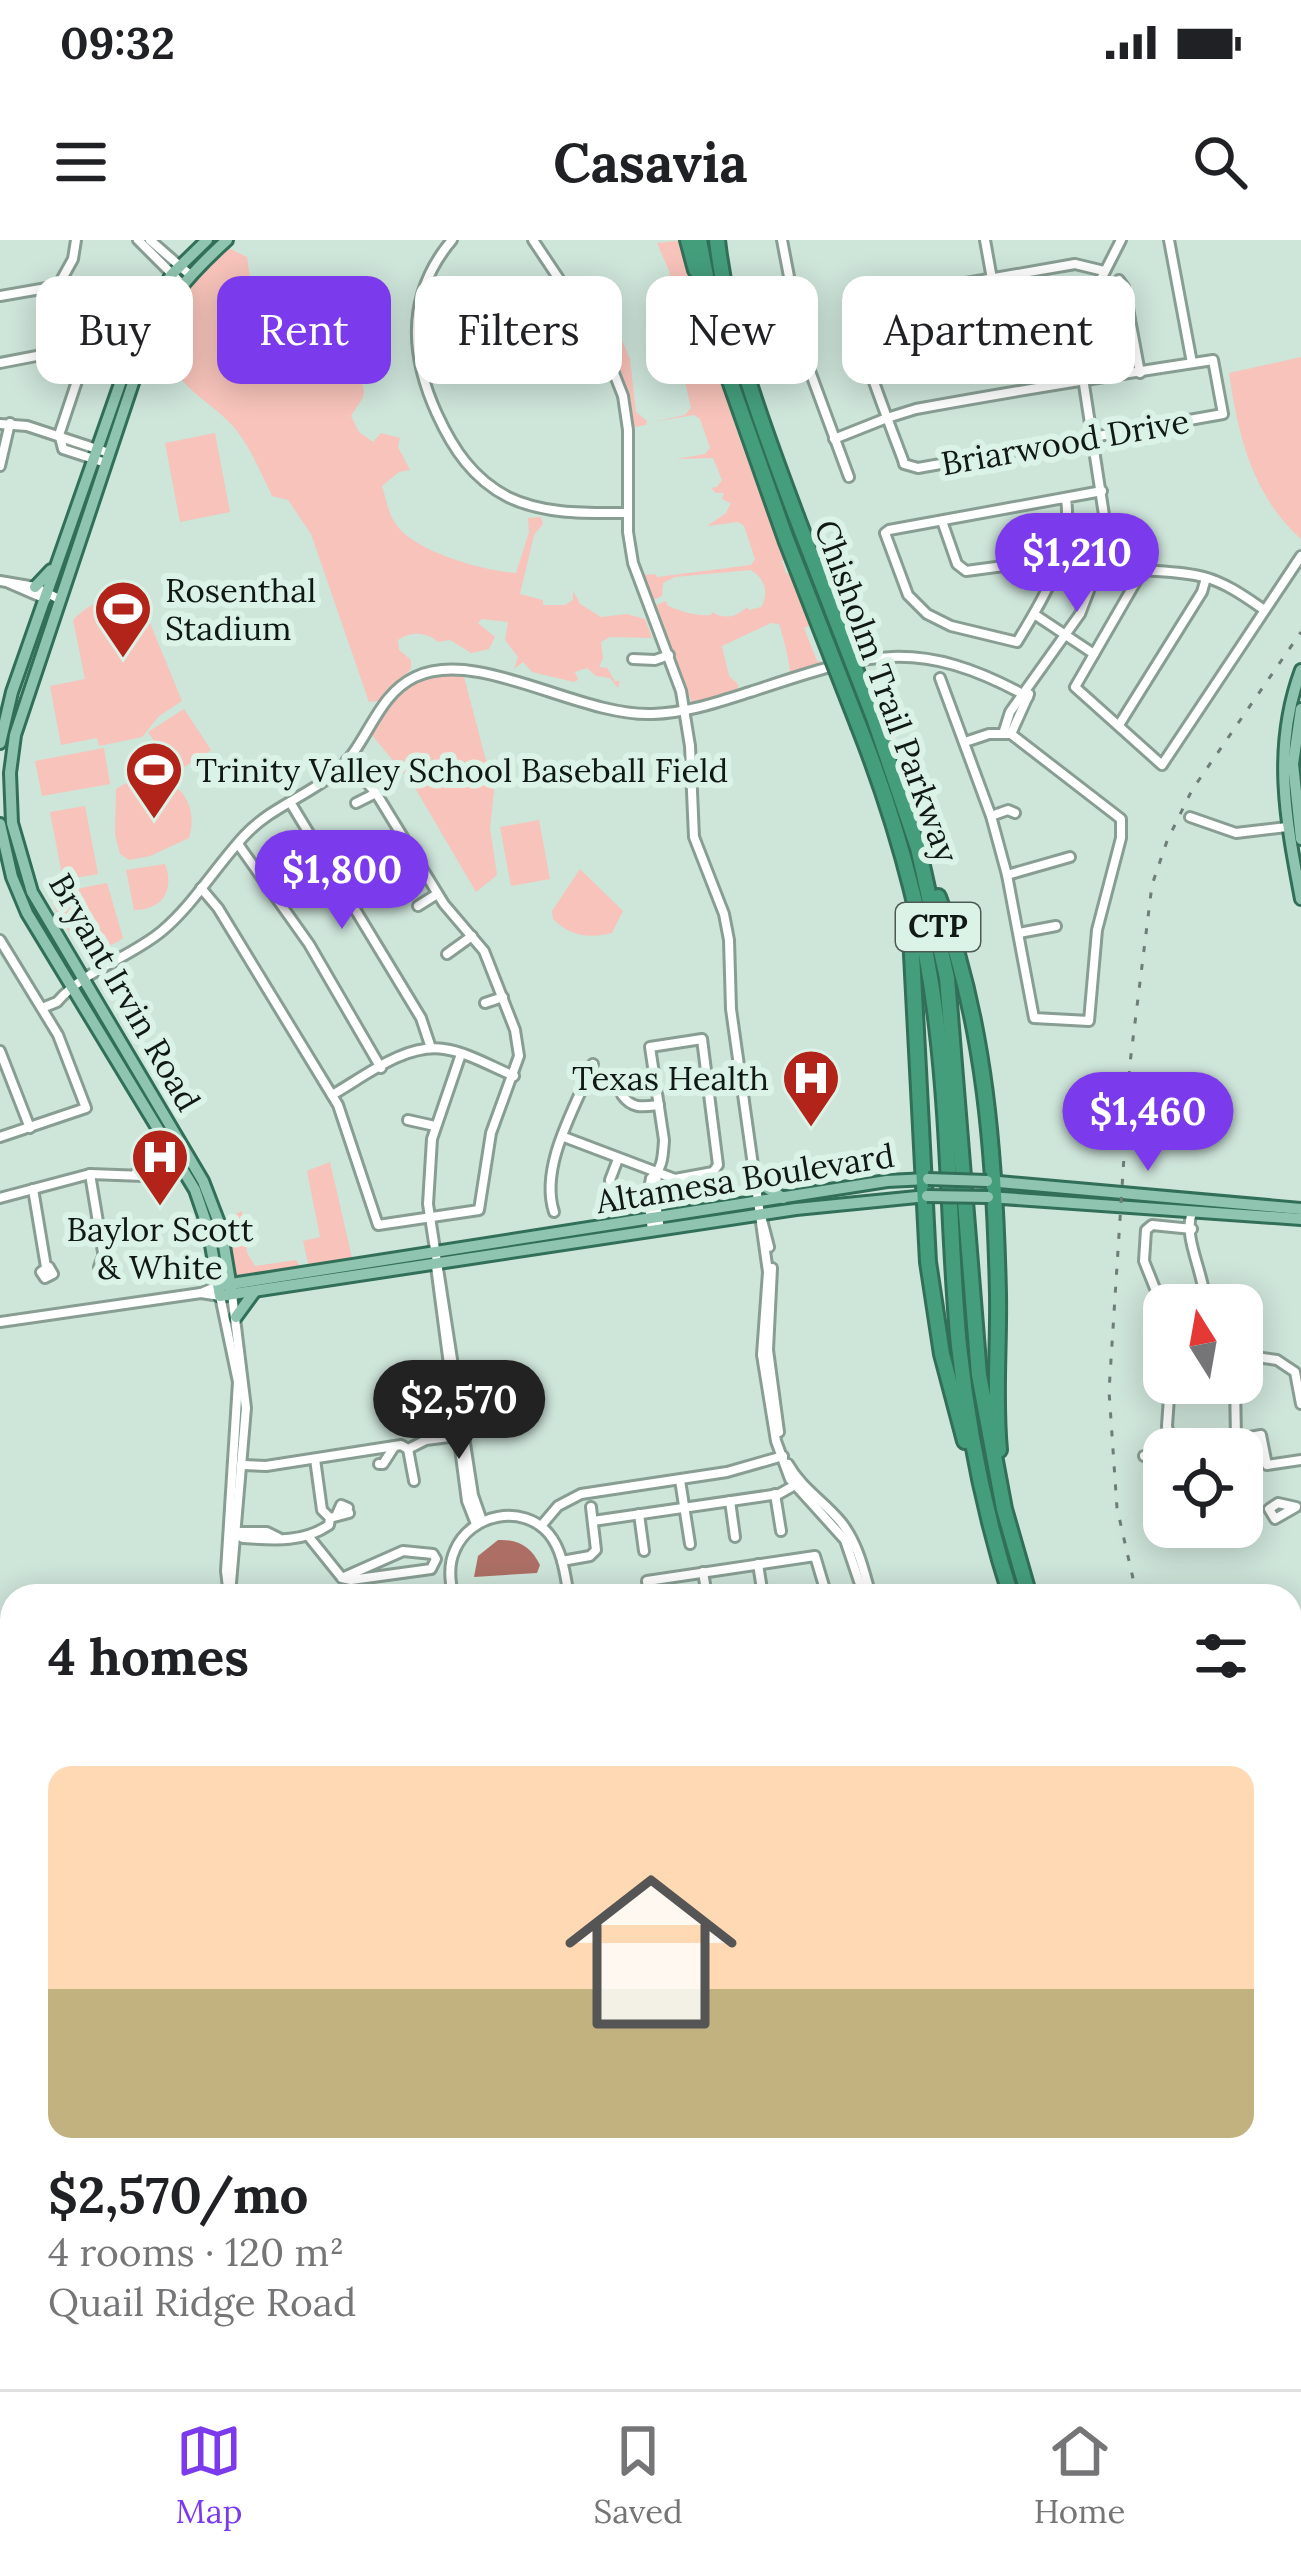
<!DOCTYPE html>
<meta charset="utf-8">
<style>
body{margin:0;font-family:Lora,serif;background:#f6f6f6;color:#202124;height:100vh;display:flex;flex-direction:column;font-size:45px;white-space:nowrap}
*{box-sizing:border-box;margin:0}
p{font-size:39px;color:#757577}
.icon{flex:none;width:66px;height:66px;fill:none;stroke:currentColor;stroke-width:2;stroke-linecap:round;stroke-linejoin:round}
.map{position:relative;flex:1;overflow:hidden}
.sheet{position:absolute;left:0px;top:1344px;width:1302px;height:807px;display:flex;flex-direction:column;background:#fff;border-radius:36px 36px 0 0;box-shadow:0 6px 30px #0003}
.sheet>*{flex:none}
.top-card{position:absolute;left:36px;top:36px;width:1230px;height:108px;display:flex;gap:24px}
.needle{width:78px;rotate:349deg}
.buttons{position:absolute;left:1143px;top:1044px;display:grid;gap:24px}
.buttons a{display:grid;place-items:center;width:120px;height:120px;border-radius:24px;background:#fff;box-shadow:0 6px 30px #0003;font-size:60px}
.price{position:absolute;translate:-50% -102px;padding:0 27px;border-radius:42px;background:#7c3aed;color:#fff;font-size:39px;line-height:78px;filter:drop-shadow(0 3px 6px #0008)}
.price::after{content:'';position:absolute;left:50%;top:72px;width:36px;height:27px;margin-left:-18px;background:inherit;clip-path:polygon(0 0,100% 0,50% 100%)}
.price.selected{background:#222;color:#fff}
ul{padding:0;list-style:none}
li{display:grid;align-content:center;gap:24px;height:636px;padding:0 48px}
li+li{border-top:3px solid #e0e0e0}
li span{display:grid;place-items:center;height:372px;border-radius:24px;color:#555}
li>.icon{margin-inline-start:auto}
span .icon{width:216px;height:216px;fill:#fffc;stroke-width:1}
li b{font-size:51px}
h2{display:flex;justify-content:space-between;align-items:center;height:144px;padding:0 48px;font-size:51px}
.pill{padding:0 42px;border-radius:24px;background:#fff;box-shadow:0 6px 30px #0003;font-size:42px;line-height:108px}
.pill.selected{background:#7c3aed;color:#fff}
.status{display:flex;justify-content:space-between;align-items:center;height:84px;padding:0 60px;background:#fff;direction:ltr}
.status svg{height:33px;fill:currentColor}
header{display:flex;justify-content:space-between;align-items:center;height:156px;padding:0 48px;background:#fff;font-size:54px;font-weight:700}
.menu{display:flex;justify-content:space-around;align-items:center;height:168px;border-top:3px solid #e0e0e0;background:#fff;font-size:33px;color:#757577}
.menu a{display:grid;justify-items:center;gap:6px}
.menu .selected{color:#7c3aed}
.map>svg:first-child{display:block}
</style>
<div class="status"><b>09:32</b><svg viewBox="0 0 49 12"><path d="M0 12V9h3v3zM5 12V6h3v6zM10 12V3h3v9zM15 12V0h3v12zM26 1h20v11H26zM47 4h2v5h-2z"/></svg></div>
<header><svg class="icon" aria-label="menu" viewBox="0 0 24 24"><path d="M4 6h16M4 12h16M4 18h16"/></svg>Casavia<svg class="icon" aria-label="search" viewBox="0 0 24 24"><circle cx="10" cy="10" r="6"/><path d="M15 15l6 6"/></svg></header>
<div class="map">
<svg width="1301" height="2149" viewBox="0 0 1301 2149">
<rect width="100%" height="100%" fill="#cee5da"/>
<!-- green -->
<g fill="#f7c3ba">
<path d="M685,0C706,110 743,216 786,319L782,321L787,335L790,329L811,385L804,388L817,421L826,423L790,433C789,417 783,397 779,384L771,383L722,406L729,436L738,444V451L692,463L656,365L666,361L668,366C683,372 695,376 711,375L712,372C724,380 737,377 747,367L749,370L761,367C770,354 764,336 750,330L675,337L663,343L662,356L653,360L644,341L645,335L655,334L657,337L751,325L755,319L744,286L738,282L707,286L726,273L731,263L722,259L724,253H716L711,248L717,247L722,240L713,218L676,219L705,214L710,208L700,179L694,175L653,182L685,175L691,168L670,75L661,60L670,33L657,3Z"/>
<path d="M226,7L247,17C256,72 250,105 316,117L322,112L326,94L334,92L338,95C341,113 371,141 362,159C359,165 354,170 351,176L359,192L373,202L381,193L400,198L398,207L410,230L399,232L382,246C386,258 388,273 395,283C412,311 483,331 516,333L529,292L528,278L541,277L543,284L534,295L520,354L543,360V365H565L573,360V350L580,364L601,377L627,374L645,379L652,398L610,397L601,402L603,418L599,427L607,428L615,441H620L618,448L610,438L596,436L587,428L575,432L578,440L574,442L532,432L523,422L514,429L518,417L505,400L508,382L482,379L478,383L495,397L489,409L471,413L450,400L438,402C426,392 411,391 398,400L399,410L411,420V429L378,461L369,462L311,294L288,260L272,256C260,231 249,203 230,183C215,167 195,156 181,139C138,91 189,40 226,7Z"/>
<polygon points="609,79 615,85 611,89 616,99 621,98 630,119 636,172 647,181 646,185 634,187 623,136 599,88 600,83"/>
<path d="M1301,117V299C1252,255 1238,195 1229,133Z"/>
<polygon points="215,193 230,272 180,282 165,203"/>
<path d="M128,355L145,371L182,461L159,476L142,497L99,506L97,498L61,505L50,446L85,439L73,380C90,363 104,357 128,355Z"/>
<path d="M463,433L494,551L490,588L497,635L476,652L414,546L372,495C397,455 410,433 463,433Z"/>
<polygon points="184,469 211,510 175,533 148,492"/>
<polygon points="104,508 110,544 42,556 35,521"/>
<path d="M152,536C183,543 198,567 189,598L150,616L129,620L120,614L115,594L116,549L132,540Z"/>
<polygon points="85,566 98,634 63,640 50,572"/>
<polygon points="539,580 550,639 511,646 500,587"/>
<path d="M165,624C175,651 162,670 134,670L126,630Z"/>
<path d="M580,629L623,671L612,693C588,699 570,696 553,679L552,671Z"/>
<path d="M107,643L123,698C88,725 59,687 50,654Z"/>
<polygon points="330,922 353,1022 309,1027 303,1001 320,997 307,931"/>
<polygon points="242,971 247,1013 255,1026 296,1020 301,1028 238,1038 233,1034 222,981"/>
</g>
<!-- water -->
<path fill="#ad6f65" d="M498,1300C519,1299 531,1307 540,1325L537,1333L474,1337L478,1316Z"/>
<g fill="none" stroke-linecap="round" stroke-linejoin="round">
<defs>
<g id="minor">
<polyline points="138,0 181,43"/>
<polyline points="150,0 189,34"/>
<path d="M452,0C407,53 409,113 437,174C453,209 473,239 508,257C545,275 588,273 628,273"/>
<polyline points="533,0 603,105 623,156 628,190 628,292 633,323 681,451 690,506 694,597 724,674 729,700 731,769 768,1032 762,1115 776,1201 790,1239 845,1300 864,1356"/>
<polyline points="782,0 804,115 849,237"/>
<polyline points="985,0 992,39"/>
<polyline points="1169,0 1192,123"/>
<polyline points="1119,40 1124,47 1140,133"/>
<polyline points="0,56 58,46 73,19 76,0"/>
<path d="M863,114C892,104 920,109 950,104C993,98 1041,80 1085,86"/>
<polyline points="0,123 78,108 97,110"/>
<polyline points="0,184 27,186 109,213"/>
<polyline points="59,195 80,132 78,108"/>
<polyline points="60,197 63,209 106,223"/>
<path d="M834,199L887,178L916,169C1015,151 1114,135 1213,120L1223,174L918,228L904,224L903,220C883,167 862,114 849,59L851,53L937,48L1075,24L1104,31"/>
<polyline points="0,226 10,183"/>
<path d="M1066,258C1073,311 1044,358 1017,402L951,386L927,374L908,355L885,293L889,290L1102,251"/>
<polyline points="942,281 957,324 966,331 1034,322 1057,327"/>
<path d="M1100,322C1134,334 1170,328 1204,337C1226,343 1244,356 1263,369"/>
<polyline points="1142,331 1075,447 1162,525 1301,316"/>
<polyline points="0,341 35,347 59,359"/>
<polyline points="9,343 46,359"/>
<polyline points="1034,374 1094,414"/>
<polyline points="633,419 655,420 669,415"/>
<polyline points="940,438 991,576 1007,635 1034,778 1089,781 1097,690 1121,598 1121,579 1011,494 989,494 965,502"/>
<polyline points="1119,485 1202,352 1206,338"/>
<polyline points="1003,494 1010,472 1080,374 1100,322 1104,275 1083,138 1083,102 1092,57 1121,0"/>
<polyline points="1011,494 1029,454"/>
<polyline points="290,562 421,778 431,808"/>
<polyline points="356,563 376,553"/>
<polyline points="991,576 1008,570 1015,573"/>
<polyline points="1190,577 1236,593 1287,587"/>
<polyline points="238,604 309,704 381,828"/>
<polyline points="387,615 408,605"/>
<polyline points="1007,635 1070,617"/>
<polyline points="201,648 218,668 338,865 378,985 479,970 491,893 519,816 515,790 484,711 444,664 376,553 347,520"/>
<polyline points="418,666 437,654"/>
<polyline points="1019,693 1056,686"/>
<polyline points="0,700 58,795 86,868 0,897"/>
<polyline points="447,714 472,696"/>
<polyline points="485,763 503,757"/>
<path d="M42,768L57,762C83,731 131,717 162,691C194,664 216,626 245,595C270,568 307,556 335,533C368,506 375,456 415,437C478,407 579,477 653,474C687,473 718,462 750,452C865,414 916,395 1028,457"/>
<polyline points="0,811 30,888"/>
<polyline points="461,814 432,899 428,964 473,1255 482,1281"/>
<path d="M332,855C364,837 405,803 444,809C467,812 492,827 514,836"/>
<path d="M622,855C632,869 642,867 659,865"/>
<polyline points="408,880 435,886"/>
<path d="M564,897L675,939L713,932L718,925L702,799L650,807L664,900C663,914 663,930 651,938L648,955L652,991"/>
<polyline points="136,933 175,911"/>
<polyline points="90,934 104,1018"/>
<polyline points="657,934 655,956 660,990"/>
<polyline points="33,949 46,1027"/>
<polyline points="611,950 610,940 618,919"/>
<polyline points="0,958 90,934 144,936 177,920"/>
<path d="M554,972C539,926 576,866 593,824"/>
<path d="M1192,973C1182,997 1206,1036 1205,1065"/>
<polyline points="761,976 769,1007"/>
<polyline points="1192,989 1152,985 1146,990 1144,1021 1160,1061 1205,1064"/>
<polygon points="102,1019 109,1022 107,1029 99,1027"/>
<polyline points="436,1026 467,1261 476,1284"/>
<polygon points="49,1027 53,1034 45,1038 41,1032"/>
<polyline points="772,1028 768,1110 779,1192"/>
<polyline points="201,1053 220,1056 238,1142 226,1331 229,1356"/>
<polyline points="0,1082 201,1053 218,1046"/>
<polyline points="1242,1115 1277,1120 1295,1132 1301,1164"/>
<polyline points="1170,1143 1167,1186 1172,1209"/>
<polyline points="1235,1143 1236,1199"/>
<polyline points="408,1209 414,1241"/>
<polyline points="1181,1209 1261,1195 1267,1225 1301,1220"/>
<polyline points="1144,1216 1164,1212"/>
<polyline points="379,1224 383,1224 394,1207"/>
<path d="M788,1224C802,1249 824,1261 841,1282C858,1303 864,1331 871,1356"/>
<polyline points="241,1225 266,1226 401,1205 408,1209 426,1200 457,1196"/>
<polyline points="680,1240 690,1304"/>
<polyline points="775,1254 781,1291"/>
<polyline points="730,1261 735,1297"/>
<polygon points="1278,1263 1296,1267 1275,1279 1269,1269"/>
<polyline points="337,1274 341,1265 348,1268"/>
<polyline points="639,1274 644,1311"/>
<polyline points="330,1278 349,1273"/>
<polyline points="593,1281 779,1254 795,1245"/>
<polyline points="541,1286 558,1266 581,1254 727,1232 783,1216"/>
<polyline points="236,1292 267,1292 279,1298"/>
<path d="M236,1294L243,1298C273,1300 303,1303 329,1285L330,1278L322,1270L315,1219"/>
<polyline points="309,1297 342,1338 403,1311 433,1314 436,1319 431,1329 351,1340 342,1338"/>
<polyline points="562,1321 590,1316 596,1310 591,1267"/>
<polyline points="758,1324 763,1356"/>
<polyline points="703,1332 707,1356"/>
<polyline points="231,1343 246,1168 232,1054"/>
<path d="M453,1356C450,1340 448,1325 455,1310C470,1274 523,1263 549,1294C563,1311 565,1335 569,1356"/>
<polyline points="536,1356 568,1351"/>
<polyline points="649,1356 647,1341 815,1316 827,1356"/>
<polyline points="1110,2139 1112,2149"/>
<polyline points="1139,2139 1141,2149"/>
<polyline points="1178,2139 1179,2149"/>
<polyline points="1212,2139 1213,2149"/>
<polyline points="1004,2149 1007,2139"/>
</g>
<g id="major">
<path d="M227,0C184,39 161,67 140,122L15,495L10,533L12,583L32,652L203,941L221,988L232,1054"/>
<polyline points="35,347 51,330"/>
<path d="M1301,430C1272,508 1286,580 1301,659"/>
<polyline points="1301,469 1293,524 1301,599"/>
<polyline points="0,503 12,452 142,81 172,34 207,0"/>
<polyline points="0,584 12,637 27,673 195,950 208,988 220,1056 796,969 927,956"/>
<polyline points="755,940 783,958"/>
<polyline points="988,941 1301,969"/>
<polyline points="988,957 1301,979"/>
<polyline points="225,1045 887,941 928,939"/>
<polyline points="236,1077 255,1051"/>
<polyline points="1290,2054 1301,2049"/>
<polyline points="1290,2062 1301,2058"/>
</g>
<g id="highway">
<polyline points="688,0 696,30"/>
<polyline points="699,0 722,118 786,299"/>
<path d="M717,0C728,97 762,185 796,276"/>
<polyline points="874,478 918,608 947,738 979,1135 1004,1269 1029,1356"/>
<path d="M859,486C897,583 925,683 937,786C950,892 949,1000 959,1106C968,1190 985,1275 1011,1356"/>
<path d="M938,657C986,783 995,921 998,1054C999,1106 994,1158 999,1210"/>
<polyline points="910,676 928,1022 942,1114 965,1201"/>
<polyline points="1290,1834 1301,1848"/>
<polyline points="1290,1864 1301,1883"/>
<polyline points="1290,1903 1301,1922"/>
<polyline points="1290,1958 1301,1985"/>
</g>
</defs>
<!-- minor casing -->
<use href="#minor" stroke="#889e93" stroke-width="14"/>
<!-- major casing -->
<use href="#major" stroke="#326f58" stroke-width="16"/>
<!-- highway casing -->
<use href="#highway" stroke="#326f58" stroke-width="20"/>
<!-- minor -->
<use href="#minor" stroke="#fff" stroke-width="8"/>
<!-- major -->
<use href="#major" stroke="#8fc5b0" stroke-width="10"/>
<!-- highway -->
<use href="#highway" stroke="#449e7c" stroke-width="14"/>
<!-- rail -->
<g stroke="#6e7d76" stroke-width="3" stroke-dasharray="6 12" stroke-linecap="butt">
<polyline points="1137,1356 1117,1268 1109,1151 1130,823 1152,645 1167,601 1192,550 1301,392"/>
<polyline points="1022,2149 1025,2139"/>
</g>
<defs>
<g id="major-bridge">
<polyline points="928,939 987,941"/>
<polyline points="927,956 988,957"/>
</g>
<g id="highway-bridge">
<polyline points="796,276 874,478"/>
<polyline points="786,299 859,486"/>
</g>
</defs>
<!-- major-bridge casing -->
<use href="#major-bridge" stroke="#326f58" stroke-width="16" stroke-linecap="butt"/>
<!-- highway-bridge casing -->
<use href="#highway-bridge" stroke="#326f58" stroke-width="20" stroke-linecap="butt"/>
<!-- major-bridge -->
<use href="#major-bridge" stroke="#8fc5b0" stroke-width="10"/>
<!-- highway-bridge -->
<use href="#highway-bridge" stroke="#449e7c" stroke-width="14"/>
</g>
<!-- icons -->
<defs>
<symbol id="stadium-pin" viewBox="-11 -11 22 30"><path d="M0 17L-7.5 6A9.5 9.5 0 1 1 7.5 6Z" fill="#b22319" stroke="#dbf3e7"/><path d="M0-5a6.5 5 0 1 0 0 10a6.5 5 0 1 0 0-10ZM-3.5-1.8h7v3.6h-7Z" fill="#fff"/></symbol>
<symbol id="hospital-pin" viewBox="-11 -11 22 30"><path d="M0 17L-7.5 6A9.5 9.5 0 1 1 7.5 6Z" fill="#b22319" stroke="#dbf3e7"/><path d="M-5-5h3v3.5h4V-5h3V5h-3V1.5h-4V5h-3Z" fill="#fff"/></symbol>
</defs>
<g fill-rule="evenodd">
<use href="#stadium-pin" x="90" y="336" width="66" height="90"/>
<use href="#stadium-pin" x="121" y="497" width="66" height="90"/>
<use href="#hospital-pin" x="778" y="805" width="66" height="90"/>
<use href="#hospital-pin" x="127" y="884" width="66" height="90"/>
</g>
<g text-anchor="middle" stroke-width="12" stroke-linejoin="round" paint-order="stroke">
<!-- shield labels -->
<rect fill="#dbf3e7" stroke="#4d5a54" stroke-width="3" x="896" y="663" width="84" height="48" rx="9"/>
<g font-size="30" font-weight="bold" fill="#101915">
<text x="938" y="697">CTP</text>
</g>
<!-- street labels -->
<g font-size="33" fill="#101915" stroke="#dbf3e7">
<text transform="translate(1065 202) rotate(-10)" y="12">Briarwood Drive</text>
<text transform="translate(887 451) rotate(70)" y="12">Chisholm Trail Parkway</text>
<text transform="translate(125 752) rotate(60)" y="12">Bryant Irvin Road</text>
<text transform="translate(745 938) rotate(-9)" y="12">Altamesa Boulevard</text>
</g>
<!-- poi labels -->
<g font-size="33" fill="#101915" stroke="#dbf3e7" text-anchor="start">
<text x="165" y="362">Rosenthal<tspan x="165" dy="38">Stadium</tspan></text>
<text x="196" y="542">Trinity Valley School Baseball Field</text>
<text x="769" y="850" text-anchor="end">Texas Health</text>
<text x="160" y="1001" text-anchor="middle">Baylor Scott<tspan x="160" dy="38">&amp; White</tspan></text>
</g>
</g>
</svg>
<div class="buttons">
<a><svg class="needle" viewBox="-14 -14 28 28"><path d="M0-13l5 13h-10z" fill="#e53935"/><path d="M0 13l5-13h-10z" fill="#757577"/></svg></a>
<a><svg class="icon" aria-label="locate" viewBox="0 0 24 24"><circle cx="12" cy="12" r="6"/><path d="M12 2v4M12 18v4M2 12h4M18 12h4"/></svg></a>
</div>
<b class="price" style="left:1077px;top:375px">$1,210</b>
<b class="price" style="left:342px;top:692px">$1,800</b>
<b class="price" style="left:1148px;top:934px">$1,460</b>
<b class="price selected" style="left:459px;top:1222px">$2,570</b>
<div class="top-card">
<a class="pill">Buy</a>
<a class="pill selected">Rent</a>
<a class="pill">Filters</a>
<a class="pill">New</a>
<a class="pill">Apartment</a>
</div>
<section class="sheet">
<h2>4 homes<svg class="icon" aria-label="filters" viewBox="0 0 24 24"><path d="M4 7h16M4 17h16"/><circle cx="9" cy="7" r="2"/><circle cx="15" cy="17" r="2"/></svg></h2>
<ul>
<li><span style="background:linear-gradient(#ffd9b3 60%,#c2b280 0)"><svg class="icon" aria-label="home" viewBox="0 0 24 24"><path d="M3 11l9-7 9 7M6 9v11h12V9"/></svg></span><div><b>$2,570/mo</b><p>4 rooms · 120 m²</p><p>Quail Ridge Road</p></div></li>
</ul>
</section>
</div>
<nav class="menu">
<a class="selected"><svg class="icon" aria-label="map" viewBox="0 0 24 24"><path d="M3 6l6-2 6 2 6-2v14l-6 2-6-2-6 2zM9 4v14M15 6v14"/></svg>Map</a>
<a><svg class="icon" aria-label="saved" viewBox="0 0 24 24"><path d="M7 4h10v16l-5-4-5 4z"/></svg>Saved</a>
<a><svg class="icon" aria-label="home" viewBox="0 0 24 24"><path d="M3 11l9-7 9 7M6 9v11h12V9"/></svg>Home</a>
</nav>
